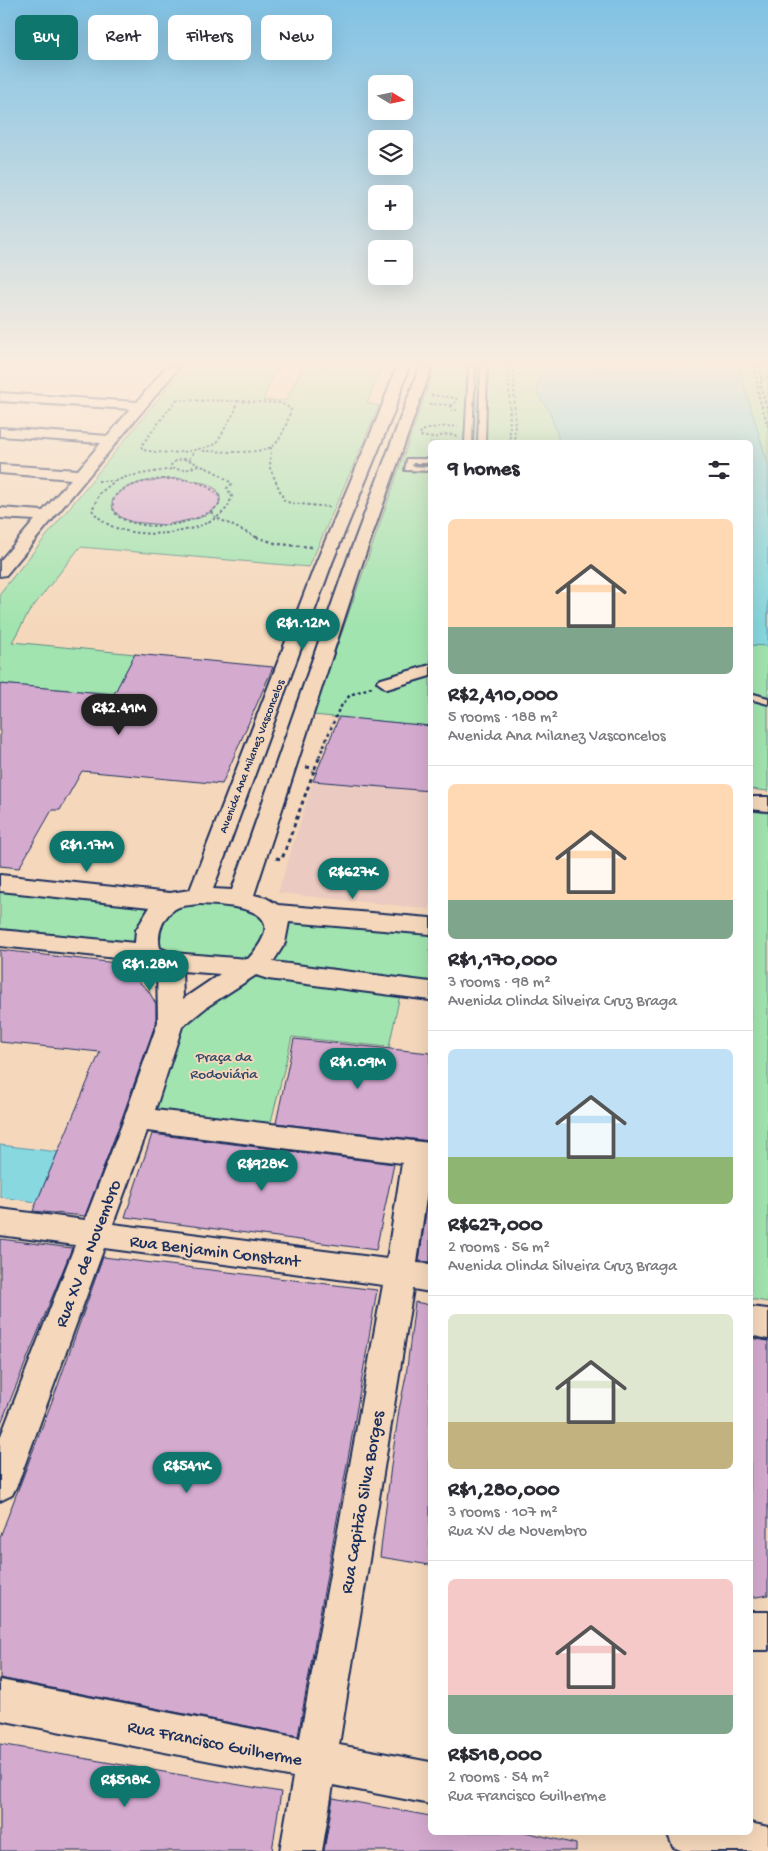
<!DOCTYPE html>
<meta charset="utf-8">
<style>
body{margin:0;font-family:"Gochi Hand",sans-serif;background:#f7f7f7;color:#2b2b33;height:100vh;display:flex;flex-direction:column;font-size:19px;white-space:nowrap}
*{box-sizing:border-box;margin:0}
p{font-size:16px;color:#7c7c81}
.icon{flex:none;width:28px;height:28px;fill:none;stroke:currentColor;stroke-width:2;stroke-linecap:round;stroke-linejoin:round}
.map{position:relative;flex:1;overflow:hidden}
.sheet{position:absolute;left:428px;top:440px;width:325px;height:1395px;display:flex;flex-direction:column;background:#fff;border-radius:8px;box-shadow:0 5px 20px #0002}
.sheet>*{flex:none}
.hud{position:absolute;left:15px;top:15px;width:338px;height:45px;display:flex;gap:10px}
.needle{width:32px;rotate:100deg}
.controls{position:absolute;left:368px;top:75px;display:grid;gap:10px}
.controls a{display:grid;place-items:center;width:45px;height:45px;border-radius:8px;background:#fff;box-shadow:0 5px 20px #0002;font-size:25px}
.price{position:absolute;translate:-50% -42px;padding:0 11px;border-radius:18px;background:#0f766e;color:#fff;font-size:16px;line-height:32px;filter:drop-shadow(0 1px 2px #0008)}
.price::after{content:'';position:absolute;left:50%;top:30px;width:15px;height:11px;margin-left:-8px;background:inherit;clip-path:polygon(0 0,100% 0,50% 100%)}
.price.current{background:#222;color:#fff}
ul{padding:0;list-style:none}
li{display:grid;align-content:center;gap:10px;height:265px;padding:0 20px}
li+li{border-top:1px solid #e1e1e2}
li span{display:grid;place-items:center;height:155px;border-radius:8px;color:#555}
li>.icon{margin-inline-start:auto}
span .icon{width:90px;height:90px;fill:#fffc;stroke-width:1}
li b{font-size:21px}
h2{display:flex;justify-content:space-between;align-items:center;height:60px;padding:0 20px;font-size:21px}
.chip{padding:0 18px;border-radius:8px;background:#fff;box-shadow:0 5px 20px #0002;font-size:18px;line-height:45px}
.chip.current{background:#0f766e;color:#fff}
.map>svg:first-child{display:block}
</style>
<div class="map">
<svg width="768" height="1851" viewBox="0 0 768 1851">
<rect width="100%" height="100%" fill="#f5d8bb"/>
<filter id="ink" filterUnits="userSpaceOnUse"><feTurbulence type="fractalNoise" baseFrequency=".02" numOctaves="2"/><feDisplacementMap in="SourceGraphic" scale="10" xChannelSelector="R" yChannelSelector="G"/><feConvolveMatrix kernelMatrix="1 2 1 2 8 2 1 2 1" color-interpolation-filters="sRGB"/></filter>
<g filter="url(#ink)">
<!-- built -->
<polygon fill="#ebcac1" points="313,781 430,791 430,909 278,893"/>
<!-- green -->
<g fill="#a1e4af" stroke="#5e8a86">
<polygon points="185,366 278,366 263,400 286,401 303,366 382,366 367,403 379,406 309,567 80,547 29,612 12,642 135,654 114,694 0,684 0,593"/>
<polygon points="435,366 768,366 768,791 750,789 750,442 430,442 430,726 313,715"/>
<polygon points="750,811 768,813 768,1302 750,1299"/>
<polygon points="0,885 166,901 144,949 0,935"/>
<polygon points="185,899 271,913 255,963 152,952 150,927"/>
<polygon points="277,915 430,930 430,988 269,967"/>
<polygon points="254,969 401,990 389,1047 292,1037 269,1130 142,1116 176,1024"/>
</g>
<!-- water -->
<g fill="#87d8df" stroke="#5c94ab">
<polygon points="544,366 738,366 768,464 768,646 750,645 750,442 558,442 558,436 549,410 539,397 537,390"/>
<polygon points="0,1145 58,1152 37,1202 0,1197"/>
</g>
<!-- building -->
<g fill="#d4aacf" stroke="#1b2f5e">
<polygon points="177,478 208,484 217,490 220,497 219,505 211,512 199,518 165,525 132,522 120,517 113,509 112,502 117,494 128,487 142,482"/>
<polygon points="135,654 273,667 222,784 82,771 60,810 52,810 19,868 0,866 0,684 114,694"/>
<polygon points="339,717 430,726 430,791 313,781"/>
<polygon points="0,950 117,963 148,990 156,1004 156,1022 122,1118 85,1216 33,1211 100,1052 0,1042"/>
<polygon points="294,1039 430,1053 430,1141 276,1123"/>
<polygon points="152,1134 394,1164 376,1250 125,1217"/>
<polygon points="428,1198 430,1198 430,1262 419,1261"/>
<polygon points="0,1239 72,1248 1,1423 0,1422"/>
<polygon points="103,1257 377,1290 354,1425 298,1736 0,1678 0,1537 57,1388"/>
<polygon points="415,1302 430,1305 430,1565 380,1557 391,1466 399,1410 406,1376"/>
<polygon points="750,1338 768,1341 768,1595 750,1598"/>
<polygon points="0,1744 281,1792 272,1851 0,1851"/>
<polygon points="333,1798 430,1816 430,1832 525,1832 576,1844 576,1851 324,1851"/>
</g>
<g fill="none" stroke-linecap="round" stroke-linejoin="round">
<defs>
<g id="lane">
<polygon points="469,366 475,366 472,442 465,442"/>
<polygon points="481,366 487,366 485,442 478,442"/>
<polygon points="407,459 430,459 430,463 413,463 412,466 430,467 430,471 405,470"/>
<polygon points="430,665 430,676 387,689 377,682 378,680"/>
<polygon points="750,693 768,698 768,704 750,699"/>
</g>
<g id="street">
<polygon points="167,366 180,366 6,575 0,576 0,561 35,520 0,518 0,508 43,511 71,479 0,473 0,465 78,470 101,443 0,436 0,428 108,436 130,409 0,401 0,393 137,402"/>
<path d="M397,366H409L393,414L332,563L213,889L232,890L348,558L420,366H432L364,558L254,895L266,898L278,905L430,918V934L289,922L285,943L273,962L430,982V1000L268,979L256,975L208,1006L182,1027L155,1110L430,1143V1169L417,1263L430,1264V1292L413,1289L339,1745L430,1762V1804L333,1785L322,1851H280L293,1777L0,1720V1680L300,1738L383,1285L104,1248L18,1483L12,1495L0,1501V1438L75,1245L0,1235V1209L85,1220L124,1119L158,1022L157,966L146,961L0,946V930L135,943L136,930L150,907L0,891V875L170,893L190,890L316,563L379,414ZM199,904C238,906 294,908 248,959L172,953L160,948C156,933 164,913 179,907C185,905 193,905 199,904ZM182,971L220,974L183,999ZM147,1131L402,1163L387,1259L113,1224Z"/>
<polygon points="750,797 768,797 768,811 750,809"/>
<polygon points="750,1307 768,1309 768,1339 750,1335"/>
<rect x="750" y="1612" width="18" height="38"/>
<polygon points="750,1823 768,1827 768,1851 683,1851 673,1847 667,1832 750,1832"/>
</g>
</defs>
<!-- lane casing -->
<use href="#lane" stroke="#1b2f5e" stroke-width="4"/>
<!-- street casing -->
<use href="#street" stroke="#1b2f5e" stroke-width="4"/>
<!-- path-far2 -->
<g stroke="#1b2f5e" stroke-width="2" stroke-dasharray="2.5 2.5" stroke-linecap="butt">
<polyline points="509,366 510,442"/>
<polyline points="514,366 515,442"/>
<polyline points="755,366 759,397 768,426"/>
<polyline points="761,366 761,387 768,411"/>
<polyline points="761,380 768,377"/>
<polyline points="431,395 456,398 457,401 450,407 451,410 457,410"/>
<path d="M176,400L237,401L235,411L216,444C189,453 171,455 143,450L141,446Z"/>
<polyline points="429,404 453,405"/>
<polyline points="457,436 448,434 433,438 420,436 421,431 437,427 458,426"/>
<polyline points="271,447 270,468 284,500 290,503 331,507"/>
<path d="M203,451C220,451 255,455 271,447C282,441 288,420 291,409L281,403L237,401"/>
<polygon points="184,459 192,461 198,465 186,470 173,469 171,465 177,460"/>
<polyline points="189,459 195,451"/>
<path d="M162,479C185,479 203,479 220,497L219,505C196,525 148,533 121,518C116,515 113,511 113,506C110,486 148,481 162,479Z"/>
<path d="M98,481H115L100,493L92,510C95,514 99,518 103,521C131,542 202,536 225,510C229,506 230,501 232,496L227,488L232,484C222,475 211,469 198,465"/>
<polyline points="115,481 129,476 172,469"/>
<polyline points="211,512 215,517 258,538"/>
</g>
<!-- path-far1 -->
<g stroke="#1b2f5e" stroke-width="2.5" stroke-dasharray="3 3" stroke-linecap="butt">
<polyline points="256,537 278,544 312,547"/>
<polyline points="319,757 339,709 350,695 372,687"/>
</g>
<!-- path -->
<g stroke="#1b2f5e" stroke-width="3" stroke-dasharray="4 4" stroke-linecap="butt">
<polyline points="306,767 315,768 320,756"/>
<polyline points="276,858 282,859 315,768"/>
</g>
<!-- lane -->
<use href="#lane" fill="#f5d8bb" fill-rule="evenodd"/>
<!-- street -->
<use href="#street" fill="#f5d8bb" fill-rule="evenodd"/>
</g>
</g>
<!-- sky -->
<linearGradient id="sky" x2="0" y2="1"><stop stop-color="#81c2e4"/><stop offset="0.58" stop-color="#faede0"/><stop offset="1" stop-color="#faede0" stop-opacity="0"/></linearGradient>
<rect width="768" height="626" fill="url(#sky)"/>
<g text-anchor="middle" stroke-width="4" stroke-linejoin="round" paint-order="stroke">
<!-- far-street labels -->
<g font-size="12" fill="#1b2f5e" stroke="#f5d8bb">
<text transform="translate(251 756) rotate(-69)" y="4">Avenida Ana Milanez Vasconcelos</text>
</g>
<!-- park labels -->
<g font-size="15" fill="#2f4a6a" stroke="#f5d8bb">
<text x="224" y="1061">Praça da<tspan x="224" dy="17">Rodoviária</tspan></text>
</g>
<!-- near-street labels -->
<g font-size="18" fill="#1b2f5e" stroke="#f5d8bb">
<text transform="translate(215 1250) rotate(7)" y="6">Rua Benjamin Constant</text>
<text transform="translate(87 1253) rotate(-69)" y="6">Rua XV de Novembro</text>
<text transform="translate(361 1502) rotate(-80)" y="6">Rua Capitão Silva Borges</text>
<text transform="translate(215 1742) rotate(11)" y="6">Rua Francisco Guilherme</text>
</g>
</g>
</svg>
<div class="controls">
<a><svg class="needle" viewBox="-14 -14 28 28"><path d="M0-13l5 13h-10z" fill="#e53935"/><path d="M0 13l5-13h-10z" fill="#7c7c81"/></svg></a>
<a><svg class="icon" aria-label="layers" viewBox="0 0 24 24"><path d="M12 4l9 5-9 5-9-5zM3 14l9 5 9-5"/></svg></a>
<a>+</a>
<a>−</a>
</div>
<b class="price" style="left:303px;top:651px">R$1.12M</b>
<b class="price current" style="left:119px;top:736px">R$2.41M</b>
<b class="price" style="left:87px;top:873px">R$1.17M</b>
<b class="price" style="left:353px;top:900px">R$627K</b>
<b class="price" style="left:150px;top:992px">R$1.28M</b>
<b class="price" style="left:358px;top:1090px">R$1.09M</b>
<b class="price" style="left:262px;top:1192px">R$928K</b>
<b class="price" style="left:187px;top:1494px">R$541K</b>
<b class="price" style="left:125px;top:1808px">R$518K</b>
<div class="hud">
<a class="chip current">Buy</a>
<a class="chip">Rent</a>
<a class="chip">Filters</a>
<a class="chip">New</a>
</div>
<section class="sheet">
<h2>9 homes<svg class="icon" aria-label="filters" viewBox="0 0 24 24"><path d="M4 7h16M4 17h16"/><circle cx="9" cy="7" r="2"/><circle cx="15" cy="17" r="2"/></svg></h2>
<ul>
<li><span style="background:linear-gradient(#ffd9b3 70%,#7fa58c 0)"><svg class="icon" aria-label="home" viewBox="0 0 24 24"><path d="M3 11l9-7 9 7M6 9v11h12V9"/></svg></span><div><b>R$2,410,000</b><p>5 rooms · 188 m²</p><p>Avenida Ana Milanez Vasconcelos</p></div></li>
<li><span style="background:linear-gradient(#ffd9b3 75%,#7fa58c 0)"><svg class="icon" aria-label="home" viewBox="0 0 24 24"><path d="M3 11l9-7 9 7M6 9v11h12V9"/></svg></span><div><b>R$1,170,000</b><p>3 rooms · 98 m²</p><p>Avenida Olinda Silveira Cruz Braga</p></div></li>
<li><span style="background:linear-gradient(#bfe0f5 70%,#8fb573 0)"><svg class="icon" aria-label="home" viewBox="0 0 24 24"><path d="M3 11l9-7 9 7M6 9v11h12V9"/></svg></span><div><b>R$627,000</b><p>2 rooms · 56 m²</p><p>Avenida Olinda Silveira Cruz Braga</p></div></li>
<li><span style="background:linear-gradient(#dfe7d0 70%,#c2b280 0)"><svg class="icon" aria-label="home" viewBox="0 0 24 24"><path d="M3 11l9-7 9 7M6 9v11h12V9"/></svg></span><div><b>R$1,280,000</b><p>3 rooms · 107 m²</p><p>Rua XV de Novembro</p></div></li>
<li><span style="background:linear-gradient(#f6c9c9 75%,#7fa58c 0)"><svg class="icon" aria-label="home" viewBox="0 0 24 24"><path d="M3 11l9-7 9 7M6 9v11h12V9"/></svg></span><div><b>R$518,000</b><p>2 rooms · 54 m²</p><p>Rua Francisco Guilherme</p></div></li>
</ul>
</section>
</div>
